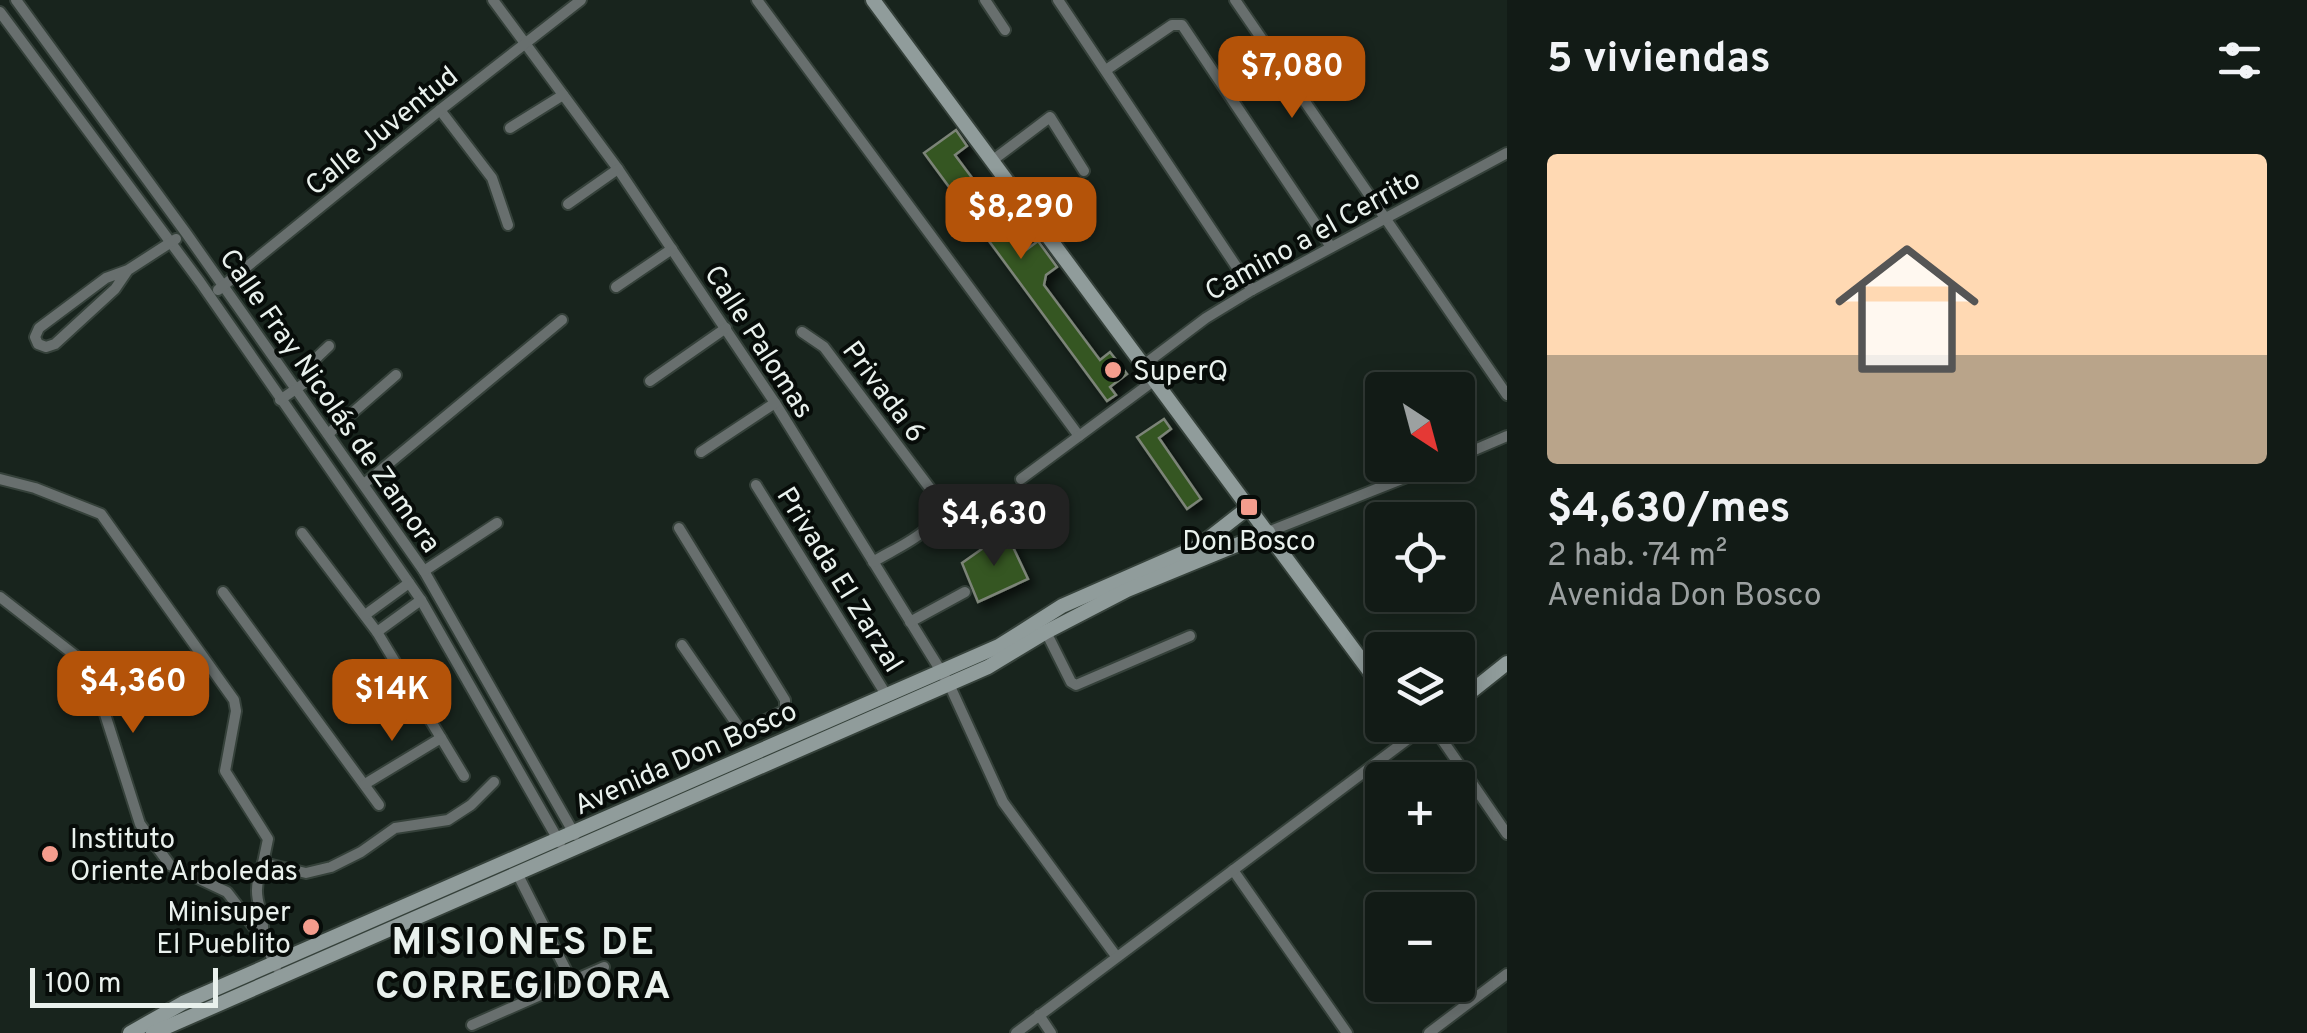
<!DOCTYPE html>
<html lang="es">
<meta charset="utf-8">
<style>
body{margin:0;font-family:Overpass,sans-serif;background:#1f2823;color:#f1f3f6;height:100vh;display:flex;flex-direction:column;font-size:38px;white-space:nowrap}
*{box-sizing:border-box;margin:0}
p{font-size:32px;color:#9ca1a1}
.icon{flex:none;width:55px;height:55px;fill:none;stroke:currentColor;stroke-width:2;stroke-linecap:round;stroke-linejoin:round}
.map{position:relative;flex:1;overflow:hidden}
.panel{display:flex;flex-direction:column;background:#121b16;width:800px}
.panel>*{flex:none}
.needle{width:65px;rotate:144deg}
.buttons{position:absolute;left:1365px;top:372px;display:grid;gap:20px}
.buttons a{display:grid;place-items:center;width:110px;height:110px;border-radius:10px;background:#121b16;box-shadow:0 5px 25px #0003,0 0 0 2px #313935;font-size:50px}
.scale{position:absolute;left:30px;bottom:25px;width:188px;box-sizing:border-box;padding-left:10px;border:5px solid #e9f1ed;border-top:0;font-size:28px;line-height:35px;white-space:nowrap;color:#e9f1ed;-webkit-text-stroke:8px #070c09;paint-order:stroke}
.price{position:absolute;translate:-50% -85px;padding:0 22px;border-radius:20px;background:#b45309;color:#fff;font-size:32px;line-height:65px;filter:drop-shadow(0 2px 5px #0008)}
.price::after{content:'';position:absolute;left:50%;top:60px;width:30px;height:22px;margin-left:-15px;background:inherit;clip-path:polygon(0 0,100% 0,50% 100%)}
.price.active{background:#222;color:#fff}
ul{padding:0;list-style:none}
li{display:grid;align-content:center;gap:20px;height:530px;padding:0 40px}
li+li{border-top:2px solid #313935}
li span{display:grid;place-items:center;height:310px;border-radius:10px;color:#555}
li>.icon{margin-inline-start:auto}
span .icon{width:180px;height:180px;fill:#fffc;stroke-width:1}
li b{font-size:42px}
h2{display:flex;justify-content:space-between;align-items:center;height:120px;padding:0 40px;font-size:42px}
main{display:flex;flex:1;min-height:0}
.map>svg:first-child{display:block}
</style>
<main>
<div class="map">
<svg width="1507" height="1033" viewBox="0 0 1507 1033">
<defs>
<filter id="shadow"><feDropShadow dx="5.5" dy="5.5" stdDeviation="5" flood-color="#0009"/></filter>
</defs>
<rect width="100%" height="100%" fill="#18241d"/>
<!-- building -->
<g fill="#355622" stroke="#7c8478" stroke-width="2.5" filter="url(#shadow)">
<polygon points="956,130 967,146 955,155 1026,250 1038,241 1057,267 1046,275 1044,285 1100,360 1110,352 1127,374 1110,387 1116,395 1107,401 924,153"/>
<polygon points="1164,419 1171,429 1159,438 1201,499 1187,509 1137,437"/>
<polygon points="1006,532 1028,579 978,602 962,563"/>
</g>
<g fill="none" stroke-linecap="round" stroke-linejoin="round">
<defs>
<g id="street">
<polyline points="16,0 186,233 424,571 575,835"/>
<polyline points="493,0 618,169 775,403 949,684 1003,802 1116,956"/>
<polyline points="757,0 1079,436"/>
<polyline points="985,0 1005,30"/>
<polyline points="1058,0 1252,290"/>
<polyline points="1235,0 1507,395"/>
<polyline points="0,12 200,282 421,600 560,843"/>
<polyline points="1106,70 1172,25 1182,25 1331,247"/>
<polyline points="440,110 492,178 508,225"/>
<polyline points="510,128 563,95"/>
<polyline points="993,160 1050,117 1084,171"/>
<polyline points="568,204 618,169"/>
<polyline points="128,270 115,289 55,344 46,347 38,344 35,337 39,328 106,278 128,270 176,239"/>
<polyline points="616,287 672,249"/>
<polyline points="218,290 440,110 581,0"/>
<path d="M802,332L824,347L941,503C939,532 895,548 873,562"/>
<polyline points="1145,364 1206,318 1252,290 1507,153"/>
<path d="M309,380C306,364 318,357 329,346"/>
<polyline points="650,381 726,328"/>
<polyline points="280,400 309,380 344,422"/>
<polyline points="328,434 396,375"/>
<polyline points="701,452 775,403"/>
<polyline points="1458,457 1507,436"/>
<polyline points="0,479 35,488 101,514 234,700 236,711 225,771 268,839 263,863"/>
<polyline points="1021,479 1156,379"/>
<polyline points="364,484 562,320"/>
<polyline points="756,485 887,696"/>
<polyline points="679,528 785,700 785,710 748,729 740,729 682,645"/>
<polyline points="1268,532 1437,465"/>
<polyline points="302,533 377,632 464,776"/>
<polyline points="424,571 497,523"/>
<polyline points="223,592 379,805"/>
<polyline points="0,597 90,667 140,824 170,865 227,892 263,939 276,967"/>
<polyline points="365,615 409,583"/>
<polyline points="910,622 965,592"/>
<polyline points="377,632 421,600"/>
<polyline points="1046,632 1071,682 1076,685 1190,636"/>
<polyline points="1432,725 1507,834"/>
<polyline points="365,784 441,738"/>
<polyline points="1233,870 1347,1033"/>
<polyline points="517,873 572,982"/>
<path d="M263,939C266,904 248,904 263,863L306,873L331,867L361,852L395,828L448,820L471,805L494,782"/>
<polyline points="1039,1015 1051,1033"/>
<polyline points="472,1025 604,967"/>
<polyline points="1016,1033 1416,733"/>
<polyline points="1429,1033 1507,974"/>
</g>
<g id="secondary">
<polyline points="873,0 1382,688"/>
<polyline points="1458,702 1507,663"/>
<polyline points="1410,725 1416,733 1427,725"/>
<polyline points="130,1033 183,1003 999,646 1062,606 1199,546 1249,507"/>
<polyline points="153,1033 988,667 1046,632 1127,590 1268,532"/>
</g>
</defs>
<!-- street casing -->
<use href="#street" stroke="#35413a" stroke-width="14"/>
<!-- secondary casing -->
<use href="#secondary" stroke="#35413a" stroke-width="18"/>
<!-- street -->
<use href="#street" stroke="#686f6e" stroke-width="10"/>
<!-- secondary -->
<use href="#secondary" stroke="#909c9b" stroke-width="14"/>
</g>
<!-- markers -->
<g fill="#f49d8d" stroke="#070c09" stroke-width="4">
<circle cx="1113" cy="370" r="10"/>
<rect x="1239" y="497" width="20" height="20" rx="5"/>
<circle cx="50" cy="854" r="10"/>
<circle cx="311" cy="927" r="10"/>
</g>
<g text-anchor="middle" stroke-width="8" stroke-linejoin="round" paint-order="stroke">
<!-- street labels -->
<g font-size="28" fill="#e9f1ed" stroke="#070c09">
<text transform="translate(381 130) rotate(-39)" y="10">Calle Juventud</text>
<text transform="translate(1312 234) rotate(-29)" y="10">Camino a el Cerrito</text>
<text transform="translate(760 341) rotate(57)" y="10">Calle Palomas</text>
<text transform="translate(885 391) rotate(53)" y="10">Privada 6</text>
<text transform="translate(331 400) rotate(55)" y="10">Calle Fray Nicolás de Zamora</text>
<text transform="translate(841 579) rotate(58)" y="10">Privada El Zarzal</text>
<text transform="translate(685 757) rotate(-24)" y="10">Avenida Don Bosco</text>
</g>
<!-- poi labels -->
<g font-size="28" fill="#e9f1ed" stroke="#070c09" text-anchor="start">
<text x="1133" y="380">SuperQ</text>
<text x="1249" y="550" text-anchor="middle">Don Bosco</text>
<text x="70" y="848">Instituto<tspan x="70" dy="32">Oriente Arboledas</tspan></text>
<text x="291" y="921" text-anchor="end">Minisuper<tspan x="291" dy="32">El Pueblito</tspan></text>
</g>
<!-- district labels -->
<g font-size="38" font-weight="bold" letter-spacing="2.5" fill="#e9f1ed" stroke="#070c09">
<text x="524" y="954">MISIONES DE<tspan x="524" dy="44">CORREGIDORA</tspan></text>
</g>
</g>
</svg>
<div class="buttons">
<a><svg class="needle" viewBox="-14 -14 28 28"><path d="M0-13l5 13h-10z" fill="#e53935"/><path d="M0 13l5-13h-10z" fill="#9ca1a1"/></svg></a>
<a><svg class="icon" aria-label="locate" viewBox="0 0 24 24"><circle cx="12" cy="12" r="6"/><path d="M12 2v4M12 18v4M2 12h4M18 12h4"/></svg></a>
<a><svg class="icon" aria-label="layers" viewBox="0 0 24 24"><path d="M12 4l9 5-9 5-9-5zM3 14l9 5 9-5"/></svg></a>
<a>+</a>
<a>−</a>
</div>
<div class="scale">100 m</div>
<b class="price" style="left:1292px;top:121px">$7,080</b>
<b class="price" style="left:1021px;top:262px">$8,290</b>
<b class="price active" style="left:994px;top:569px">$4,630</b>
<b class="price" style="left:133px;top:736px">$4,360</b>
<b class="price" style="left:392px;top:744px">$14K</b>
</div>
<section class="panel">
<h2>5 viviendas<svg class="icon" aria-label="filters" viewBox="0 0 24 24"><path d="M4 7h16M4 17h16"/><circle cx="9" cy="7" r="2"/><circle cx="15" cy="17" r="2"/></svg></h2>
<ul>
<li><span style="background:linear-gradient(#ffd9b3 65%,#b9a48a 0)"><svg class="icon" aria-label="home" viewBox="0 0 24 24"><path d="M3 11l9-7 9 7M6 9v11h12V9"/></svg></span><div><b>$4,630/mes</b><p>2 hab. · 74 m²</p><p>Avenida Don Bosco</p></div></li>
</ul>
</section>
</main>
